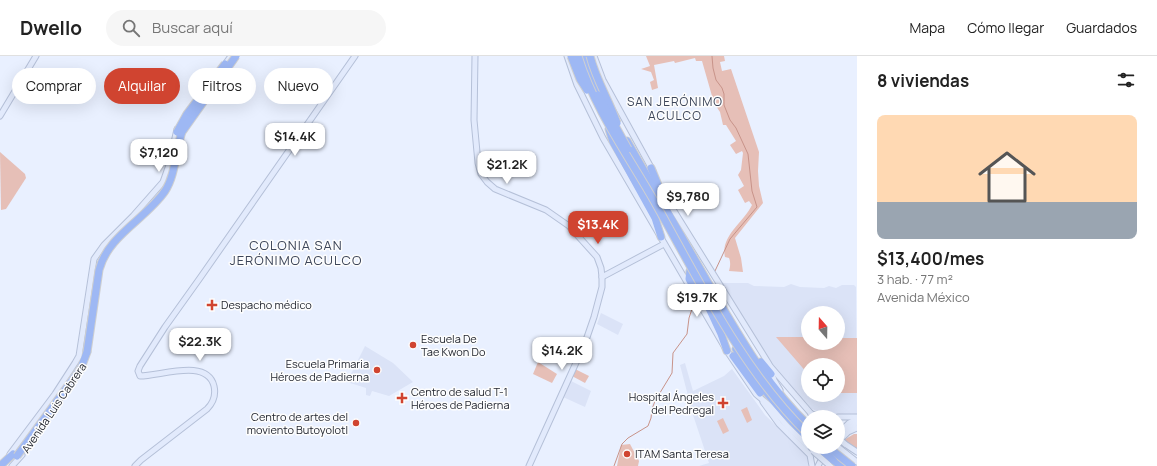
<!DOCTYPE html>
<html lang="es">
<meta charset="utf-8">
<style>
body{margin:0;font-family:Manrope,sans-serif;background:#f6f6f6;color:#222;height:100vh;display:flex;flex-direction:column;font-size:15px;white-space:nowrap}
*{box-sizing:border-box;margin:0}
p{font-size:13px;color:#767676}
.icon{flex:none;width:22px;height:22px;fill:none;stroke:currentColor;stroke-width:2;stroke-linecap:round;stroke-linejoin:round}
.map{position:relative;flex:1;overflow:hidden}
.details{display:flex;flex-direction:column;background:#fff;width:300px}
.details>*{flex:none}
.hud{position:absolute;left:12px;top:12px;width:380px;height:36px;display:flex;gap:8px}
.needle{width:26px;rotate:340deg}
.controls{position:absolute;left:801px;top:250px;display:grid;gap:8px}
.controls a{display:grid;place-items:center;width:44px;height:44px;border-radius:50%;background:#fff;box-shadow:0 4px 16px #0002;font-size:20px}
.price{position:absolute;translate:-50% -34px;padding:0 9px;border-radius:8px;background:#fff;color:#222;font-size:13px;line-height:26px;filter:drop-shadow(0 1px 2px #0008)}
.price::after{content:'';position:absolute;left:50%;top:24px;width:12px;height:9px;margin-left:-6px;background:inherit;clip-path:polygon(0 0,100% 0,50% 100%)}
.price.active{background:#d04430;color:#fff}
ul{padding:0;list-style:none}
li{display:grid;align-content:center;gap:8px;height:212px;padding:0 20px}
li span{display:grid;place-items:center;height:124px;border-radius:8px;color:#555}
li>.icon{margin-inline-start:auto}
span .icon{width:72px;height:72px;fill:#fffc;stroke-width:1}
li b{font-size:17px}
h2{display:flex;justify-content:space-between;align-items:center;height:48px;padding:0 20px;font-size:17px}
.pill{padding:0 14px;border-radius:18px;background:#fff;box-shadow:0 4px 16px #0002;font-size:14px;line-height:36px}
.pill.active{background:#d04430;color:#fff}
header{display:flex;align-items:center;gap:24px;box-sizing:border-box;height:56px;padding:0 20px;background:#fff;border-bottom:1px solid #e0e0e0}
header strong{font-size:19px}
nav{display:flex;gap:22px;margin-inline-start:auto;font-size:14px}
.search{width:280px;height:36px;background:#f6f6f6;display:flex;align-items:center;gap:10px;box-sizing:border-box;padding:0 14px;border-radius:22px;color:#767676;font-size:15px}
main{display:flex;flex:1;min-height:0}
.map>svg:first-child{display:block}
</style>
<header>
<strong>Dwello</strong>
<div class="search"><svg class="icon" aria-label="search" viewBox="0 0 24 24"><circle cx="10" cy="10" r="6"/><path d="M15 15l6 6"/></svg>Buscar aquí</div>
<nav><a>Mapa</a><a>Cómo llegar</a><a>Guardados</a></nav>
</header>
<main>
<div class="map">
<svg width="857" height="410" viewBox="0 0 857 410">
<rect width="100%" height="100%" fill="#e9f0ff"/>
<!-- built -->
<g fill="#dbe3f7" fill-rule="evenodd">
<polygon points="30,11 40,18 43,14 59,27 50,37 26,16"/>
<path d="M722,227H748L754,230L784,231L791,228L800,231L824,232L829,230L836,232L842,229H854L856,231L857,360L826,359L812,353L777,315L752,277H751ZM808,257H838V287H808ZM808,309H838V339H808Z"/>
<polygon points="601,257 623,268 618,279 597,268"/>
<polygon points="365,290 393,307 413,326 389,340 372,335 370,340 366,339 366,332 347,326"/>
<polygon points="685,307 693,335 724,320 732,313 765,359 809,401 808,410 699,410 709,407 693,359 680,309"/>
<polygon points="571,325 591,335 585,351 563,341"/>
</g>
<!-- green -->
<g fill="#e6bfb7">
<path d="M646,0H724L725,5L720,6L722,15L731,13L759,96L758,115L759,130L763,147L735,182L741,202L743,216L729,215C730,211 731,207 729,202L725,201C720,180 744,166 752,149L749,145L745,147L738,134L744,130L738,119L741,114L743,97L742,95L736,98L730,89L736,85L726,69H723L720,56L714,47L702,5H696L695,2L675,7L674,5L654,9L658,32L652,34L650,26L654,24L651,16L641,13L650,10Z"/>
<polygon points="0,96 25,118 26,122 6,153 1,154"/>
<polygon points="776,281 808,281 808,287 838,287 838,282 857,282 857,337 838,337 838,309 808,309 808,318"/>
<polygon points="538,306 557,318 552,327 533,318"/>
<polygon points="575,313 589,320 585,327 572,320"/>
<polygon points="747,351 752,364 747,367 741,354"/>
<polygon points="723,362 729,375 723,378 717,365"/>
<polygon points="854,378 857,378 857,394 844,384"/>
<polygon points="630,388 639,405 638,410 617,410 621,389"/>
</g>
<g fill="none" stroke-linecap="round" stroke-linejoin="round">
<!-- stream -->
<g stroke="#c89389" stroke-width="1">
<polyline points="712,0 713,12 716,24 722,32 724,38 724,49 730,64 736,72 748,98 752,135 757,151 730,183 715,215"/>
<polyline points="614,410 622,388 628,382 648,370 651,362 652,353 655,345 672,317 673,297 687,278 689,262 693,250"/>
</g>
<defs>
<g id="secondary">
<polyline points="475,0 474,64 478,107 481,118 487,126 495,133 546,154 569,170 597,201 601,212 602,221 602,231 594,261 585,287 529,410"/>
<polyline points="567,0 577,29 603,82 727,295 756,338 771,351 787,370 808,390"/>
<polyline points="594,0 603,24 653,115"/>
<polyline points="223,11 231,0"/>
<polyline points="0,60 36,0"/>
<polyline points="662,132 671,150 769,308 774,324 780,334"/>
<polyline points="602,221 664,188"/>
<polyline points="770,310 814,361"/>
<polyline points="763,346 779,368 810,399 812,410"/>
<polyline points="811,358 827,361"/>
<polyline points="838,361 857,361"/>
<polyline points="846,373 857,367"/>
<polyline points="838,378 849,367 857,363"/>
<polyline points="838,386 848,376 857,372"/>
<polyline points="845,388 857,396"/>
<polyline points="838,391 857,406"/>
<polyline points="10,398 55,338 75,307 79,300 94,203 104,189 133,160 163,126 169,109 177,73"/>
<polyline points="12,410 22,399"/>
<path d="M135,410L141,404L207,353C213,347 216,339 214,330C207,302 161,320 140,320L138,315L140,310L165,271L200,222L355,0"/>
<polyline points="818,410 823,400"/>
</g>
<g id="highway">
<polyline points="586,0 590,17 603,43"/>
<polyline points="609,73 613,86 655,162 661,181"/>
<path d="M627,85C654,132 680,178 707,225C736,275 766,329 808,369"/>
<polyline points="651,112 661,136"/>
<polyline points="690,215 689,223 699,241"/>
<polyline points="700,233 721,278 727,295"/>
<path d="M736,293C756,326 780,355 808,382"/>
<polyline points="733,300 760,337"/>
<polyline points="761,306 771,318"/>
<polyline points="81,312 87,296"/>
<polyline points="833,404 841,410"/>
<polyline points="0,410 13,398"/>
</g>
</defs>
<!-- secondary casing -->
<use href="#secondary" stroke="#b5c0d8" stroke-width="7"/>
<!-- highway casing -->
<use href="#highway" stroke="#cecfd1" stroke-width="9"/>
<!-- secondary -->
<use href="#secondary" stroke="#e2eafc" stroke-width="5"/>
<!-- highway -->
<use href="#highway" stroke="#9eb8f4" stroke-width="7"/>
<defs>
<g id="secondary-bridge">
<polyline points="838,382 845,388"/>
<polyline points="813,395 829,409"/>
</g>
<g id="highway-bridge">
<polyline points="571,0 580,23 587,34"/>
<path d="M578,0C595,55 629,100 657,150C700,227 744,316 808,378"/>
<path d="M590,0C596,24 609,44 617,67"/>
<polyline points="598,39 628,93"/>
<polyline points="177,76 187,58 225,8"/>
<path d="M87,296L99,214C108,179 146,163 165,135C176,118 175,95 182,76L236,0"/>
<polyline points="818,391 833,404"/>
<polyline points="828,391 852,410"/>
<polyline points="17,400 81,312"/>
</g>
</defs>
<!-- secondary-bridge casing -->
<use href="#secondary-bridge" stroke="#b5c0d8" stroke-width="7" stroke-linecap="butt"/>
<!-- highway-bridge casing -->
<use href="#highway-bridge" stroke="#cecfd1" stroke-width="9" stroke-linecap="butt"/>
<!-- secondary-bridge -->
<use href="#secondary-bridge" stroke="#e2eafc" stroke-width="5"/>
<!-- highway-bridge -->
<use href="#highway-bridge" stroke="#9eb8f4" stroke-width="7"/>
</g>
<!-- markers -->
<g fill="#d04430" stroke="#fdfdfd" stroke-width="1.5">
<path d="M210 243h4v4h4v4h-4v4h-4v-4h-4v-4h4z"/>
<circle cx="413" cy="289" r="4"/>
<circle cx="377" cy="314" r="4"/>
<path d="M400 336h4v4h4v4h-4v4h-4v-4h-4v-4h4z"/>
<path d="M721 341h4v4h4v4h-4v4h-4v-4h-4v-4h4z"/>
<circle cx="356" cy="367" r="4"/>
<circle cx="627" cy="398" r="4"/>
</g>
<g text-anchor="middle" stroke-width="3" stroke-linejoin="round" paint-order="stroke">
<!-- poi labels -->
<g font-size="11" fill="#222630" stroke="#fdfdfd" text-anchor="start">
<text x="221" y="253">Despacho médico</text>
<text x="421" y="287">Escuela De<tspan x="421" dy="13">Tae Kwon Do</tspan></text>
<text x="369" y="312" text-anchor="end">Escuela Primaria<tspan x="369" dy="13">Héroes de Padierna</tspan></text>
<text x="411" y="340">Centro de salud T-1<tspan x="411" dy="13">Héroes de Padierna</tspan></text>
<text x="714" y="345" text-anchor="end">Hospital Ángeles<tspan x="714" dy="13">del Pedregal</tspan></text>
<text x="348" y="365" text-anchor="end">Centro de artes del<tspan x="348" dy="13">moviento Butoyolotl</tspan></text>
<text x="635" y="402">ITAM Santa Teresa</text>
</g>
<!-- street labels -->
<g font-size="11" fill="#222630" stroke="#fdfdfd">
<text transform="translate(54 352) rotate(-56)" y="4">Avenida Luis Cabrera</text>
</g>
<!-- neighbourhood labels -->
<g font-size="12" letter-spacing="1" fill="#3c4559" stroke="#fdfdfd">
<text x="675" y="50">SAN JERÓNIMO<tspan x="675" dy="14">ACULCO</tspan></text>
</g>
<!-- quarter labels -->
<g font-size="13" letter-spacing="1" fill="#3c4559" stroke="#fdfdfd">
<text x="296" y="194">COLONIA SAN<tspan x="296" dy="15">JERÓNIMO ACULCO</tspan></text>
</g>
</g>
</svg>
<div class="controls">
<a><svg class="needle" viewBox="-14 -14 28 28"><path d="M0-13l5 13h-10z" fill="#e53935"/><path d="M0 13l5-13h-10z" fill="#767676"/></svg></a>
<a><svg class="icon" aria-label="locate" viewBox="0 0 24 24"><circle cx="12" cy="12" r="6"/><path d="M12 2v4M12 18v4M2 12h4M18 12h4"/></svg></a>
<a><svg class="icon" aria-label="layers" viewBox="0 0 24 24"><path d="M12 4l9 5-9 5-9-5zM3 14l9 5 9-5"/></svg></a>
</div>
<b class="price" style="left:295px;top:101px">$14.4K</b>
<b class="price" style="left:159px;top:117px">$7,120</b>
<b class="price" style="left:507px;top:129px">$21.2K</b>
<b class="price" style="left:688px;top:161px">$9,780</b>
<b class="price active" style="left:598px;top:189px">$13.4K</b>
<b class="price" style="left:697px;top:262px">$19.7K</b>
<b class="price" style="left:200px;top:306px">$22.3K</b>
<b class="price" style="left:562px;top:315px">$14.2K</b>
<div class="hud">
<a class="pill">Comprar</a>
<a class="pill active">Alquilar</a>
<a class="pill">Filtros</a>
<a class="pill">Nuevo</a>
</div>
</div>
<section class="details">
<h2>8 viviendas<svg class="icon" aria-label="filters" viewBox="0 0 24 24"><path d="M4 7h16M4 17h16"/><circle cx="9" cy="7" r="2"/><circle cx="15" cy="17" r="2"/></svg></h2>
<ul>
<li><span style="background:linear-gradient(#ffd9b3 70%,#9aa5b1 0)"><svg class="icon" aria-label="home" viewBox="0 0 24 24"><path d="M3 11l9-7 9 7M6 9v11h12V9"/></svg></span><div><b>$13,400/mes</b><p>3 hab. · 77 m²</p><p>Avenida México</p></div></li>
</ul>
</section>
</main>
